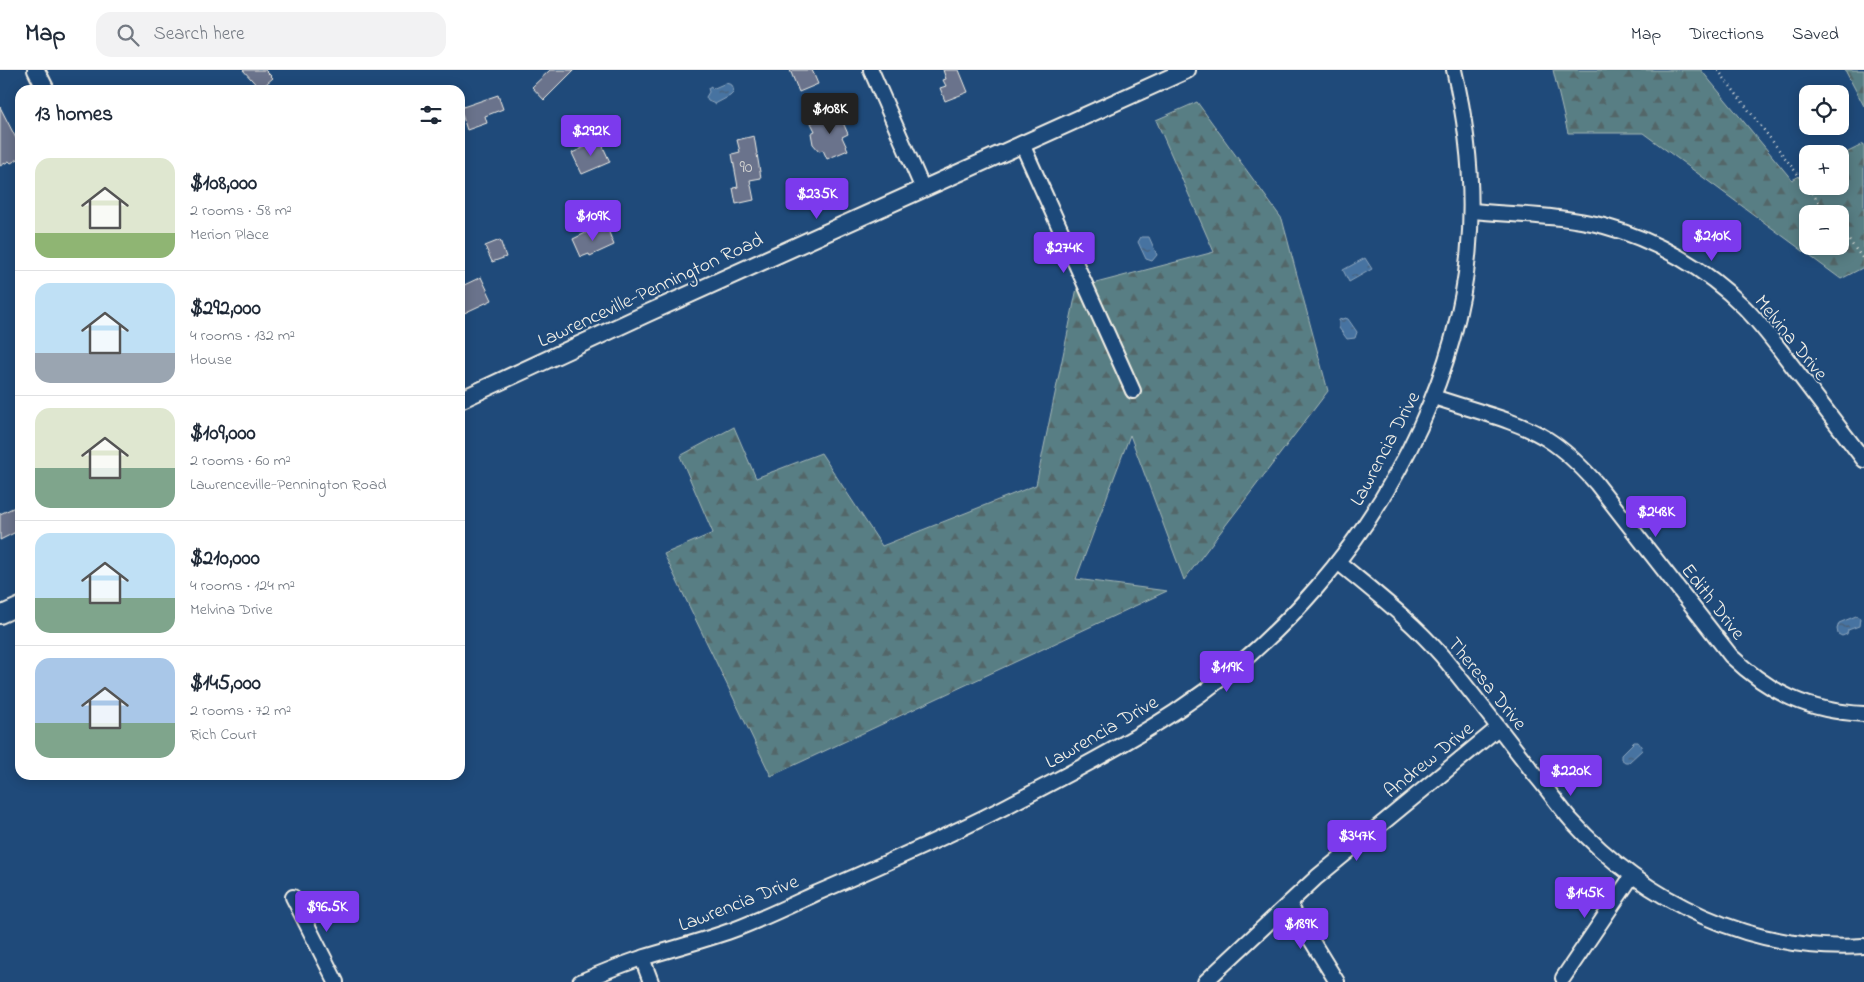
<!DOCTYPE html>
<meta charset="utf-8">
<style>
body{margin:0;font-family:"Indie Flower",sans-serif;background:#f2f2f3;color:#1f2937;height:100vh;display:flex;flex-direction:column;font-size:19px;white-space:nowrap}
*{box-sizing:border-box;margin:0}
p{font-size:16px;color:#747a83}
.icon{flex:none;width:28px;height:28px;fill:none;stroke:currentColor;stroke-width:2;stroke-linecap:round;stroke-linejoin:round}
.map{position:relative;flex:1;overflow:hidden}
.drawer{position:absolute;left:15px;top:15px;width:450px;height:695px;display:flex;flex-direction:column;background:#fff;border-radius:15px;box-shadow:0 2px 12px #0003}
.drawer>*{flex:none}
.fabs{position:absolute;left:1799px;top:15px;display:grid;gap:10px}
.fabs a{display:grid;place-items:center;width:50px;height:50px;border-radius:10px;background:#fff;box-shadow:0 2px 12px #0003;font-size:25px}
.price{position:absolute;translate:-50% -42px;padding:0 11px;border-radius:5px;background:#7c3aed;color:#fff;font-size:16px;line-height:32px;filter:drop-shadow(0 1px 2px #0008)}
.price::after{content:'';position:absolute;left:50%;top:30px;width:15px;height:11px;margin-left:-8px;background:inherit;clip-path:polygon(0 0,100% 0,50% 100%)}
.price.on{background:#222;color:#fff}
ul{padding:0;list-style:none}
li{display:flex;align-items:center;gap:15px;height:125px;padding:0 20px}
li+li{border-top:1px solid #e0e1e3}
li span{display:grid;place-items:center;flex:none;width:140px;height:100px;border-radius:15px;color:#555}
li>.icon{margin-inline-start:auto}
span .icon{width:60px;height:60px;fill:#fffc;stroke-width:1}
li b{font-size:21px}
h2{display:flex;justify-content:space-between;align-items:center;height:60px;padding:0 20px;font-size:21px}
header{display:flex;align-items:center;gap:30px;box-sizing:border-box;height:70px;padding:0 25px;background:#fff;border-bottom:1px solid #e0e1e3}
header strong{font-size:24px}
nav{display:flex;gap:28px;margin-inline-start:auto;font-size:18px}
.search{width:350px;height:45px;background:#f2f2f3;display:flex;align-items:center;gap:12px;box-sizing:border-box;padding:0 18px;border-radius:15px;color:#747a83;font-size:19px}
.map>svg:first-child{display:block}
</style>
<header>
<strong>Map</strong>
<div class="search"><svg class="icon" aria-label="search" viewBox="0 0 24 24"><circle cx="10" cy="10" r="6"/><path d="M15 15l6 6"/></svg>Search here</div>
<nav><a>Map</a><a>Directions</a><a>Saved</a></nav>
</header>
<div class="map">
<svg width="1864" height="912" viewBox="0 0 1864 912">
<defs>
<pattern id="forest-firs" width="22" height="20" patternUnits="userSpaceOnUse" patternTransform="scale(1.25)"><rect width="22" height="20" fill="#597e84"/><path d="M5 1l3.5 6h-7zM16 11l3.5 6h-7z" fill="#526668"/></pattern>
<pattern id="water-ripples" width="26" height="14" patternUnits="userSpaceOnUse" patternTransform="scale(1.25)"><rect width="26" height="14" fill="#4773a1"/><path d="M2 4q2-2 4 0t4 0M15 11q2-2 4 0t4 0" fill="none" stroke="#485e74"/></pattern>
</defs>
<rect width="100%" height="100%" fill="#1f4a7a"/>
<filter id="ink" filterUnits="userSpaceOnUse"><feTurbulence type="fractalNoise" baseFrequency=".02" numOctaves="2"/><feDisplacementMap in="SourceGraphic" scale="10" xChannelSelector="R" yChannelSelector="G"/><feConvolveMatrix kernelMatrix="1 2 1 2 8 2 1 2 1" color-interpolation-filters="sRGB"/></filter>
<g filter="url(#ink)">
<!-- forest -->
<g fill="url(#forest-firs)" stroke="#a6b8b6" fill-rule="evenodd">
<path d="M1553,0H1701L1792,110L1807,102L1808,116H1840V86L1864,74V197L1841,209L1643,63H1568ZM1808,144H1840V176H1808Z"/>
<polygon points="1845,0 1864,0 1864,36"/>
<polygon points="1197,32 1282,149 1328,321 1184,510 1130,365 1076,509 1167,521 771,706 664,484 713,463 680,386 734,357 756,408 821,383 882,476 1036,415 1077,218 1214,182 1156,50"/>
</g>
<!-- water -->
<g fill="url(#water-ripples)" stroke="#8ca5bd">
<polygon points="726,13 732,15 734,22 730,26 715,34 708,31 706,27 709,22 708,18 711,16 712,19"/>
<polygon points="1141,167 1149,167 1157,185 1152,191 1146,189 1138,172"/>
<polygon points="1365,188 1372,199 1349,212 1343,200"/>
<polygon points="1345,248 1348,249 1357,262 1355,268 1347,269 1339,258 1339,250"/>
<polygon points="1856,546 1860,548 1859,556 1848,560 1847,564 1842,566 1838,564 1837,559 1839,553"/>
<polygon points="1634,672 1638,672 1641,676 1642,680 1629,692 1625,692 1621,689 1621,685"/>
</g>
<!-- building -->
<g fill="#6b738c" stroke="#f4f1e8">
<polygon points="243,0 265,0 273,8 260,19"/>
<polygon points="550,0 574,0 544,30 532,17"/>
<polygon points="790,0 812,0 818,14 799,22"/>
<polygon points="943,0 959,0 968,22 945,31 940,18 946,16 943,10 946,9"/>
<polygon points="498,25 503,39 485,46 487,53 467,60 460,38"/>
<polygon points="0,37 20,76 20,88 11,93 9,91 0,96"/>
<polygon points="838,41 848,64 842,67 848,80 827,89 823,80 819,81 813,74 811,63 815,61 811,53"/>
<polygon points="754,66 761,108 750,110 754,130 736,134 733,118 738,117 732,84 740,82 737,70"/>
<polygon points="600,70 610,92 582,104 572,83"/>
<polygon points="600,156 603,162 608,160 614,175 590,186 589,184 581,187 573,169"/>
<polygon points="500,170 506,187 492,192 485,176"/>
<polygon points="481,207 492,230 460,245 460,217"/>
<polygon points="15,437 20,446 20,460 0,470 0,444"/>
</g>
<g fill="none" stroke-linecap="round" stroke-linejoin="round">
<defs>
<g id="minor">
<polyline points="871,0 923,119"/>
<polyline points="1022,74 1133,321"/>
<path d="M1472,141C1515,145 1561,145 1604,156C1656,170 1706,199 1744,237C1764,257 1780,280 1797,302C1819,331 1842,361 1864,390"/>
<path d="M1434,327C1468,339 1517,350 1547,369C1566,381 1581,396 1596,413L1731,586C1771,624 1808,641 1864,644"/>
<path d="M1338,492C1374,522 1412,551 1442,586C1474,625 1505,666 1536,706C1548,720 1559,736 1571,750C1645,832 1752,883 1864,876"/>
<polyline points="293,827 336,912"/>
<polyline points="1289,834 1337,912"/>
<polyline points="642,888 651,912"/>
<polyline points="1563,908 1632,806"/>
<path d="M580,912C601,903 623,894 645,887C675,878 705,870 733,860C762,849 789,836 817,823C880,796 942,769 1003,738C1061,708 1120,678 1175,642C1281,572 1367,473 1420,357C1474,239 1484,127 1454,0"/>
<polyline points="1205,912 1317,807 1498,658"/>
</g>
<g id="tertiary">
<polyline points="36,0 46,20"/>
<polyline points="460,330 648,243 1187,0"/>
<polyline points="0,545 20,536"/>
</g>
</defs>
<!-- minor casing -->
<use href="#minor" stroke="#f4f1e8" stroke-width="18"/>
<!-- tertiary casing -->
<use href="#tertiary" stroke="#f4f1e8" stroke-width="20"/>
<!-- path -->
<g stroke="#f4f1e8" stroke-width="2.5" stroke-dasharray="1 4" stroke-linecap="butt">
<polyline points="1718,0 1828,144"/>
<polyline points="1840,159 1864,190"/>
</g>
<!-- minor -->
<use href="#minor" stroke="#1f4a7a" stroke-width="14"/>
<!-- tertiary -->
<use href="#tertiary" stroke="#1f4a7a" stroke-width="16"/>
</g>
</g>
<g text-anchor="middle" stroke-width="4" stroke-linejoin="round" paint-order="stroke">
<!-- number labels -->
<g font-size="18" fill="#d2d2d1">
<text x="746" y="102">90</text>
</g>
<!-- street labels -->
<g font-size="20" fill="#f4f1e8" stroke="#1f4a7a">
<text transform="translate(650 219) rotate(-25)" y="7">Lawrenceville-Pennington Road</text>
<text transform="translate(1792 267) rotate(51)" y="7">Melvina Drive</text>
<text transform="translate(1384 378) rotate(-62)" y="7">Lawrencia Drive</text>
<text transform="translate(1714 531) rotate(52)" y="7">Edith Drive</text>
<text transform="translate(1488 613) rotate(51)" y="7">Theresa Drive</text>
<text transform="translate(1101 661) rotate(-30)" y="7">Lawrencia Drive</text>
<text transform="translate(1428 689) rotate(-39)" y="7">Andrew Drive</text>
<text transform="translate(738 832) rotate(-21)" y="7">Lawrencia Drive</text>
</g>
</g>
</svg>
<div class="fabs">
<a><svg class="icon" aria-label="locate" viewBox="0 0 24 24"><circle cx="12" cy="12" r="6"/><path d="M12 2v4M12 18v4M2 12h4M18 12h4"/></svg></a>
<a>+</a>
<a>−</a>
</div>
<b class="price on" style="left:830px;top:65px">$108K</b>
<b class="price" style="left:591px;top:87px">$292K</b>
<b class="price" style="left:817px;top:150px">$235K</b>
<b class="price" style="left:593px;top:172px">$109K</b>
<b class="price" style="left:1712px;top:192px">$210K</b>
<b class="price" style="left:1064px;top:204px">$274K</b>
<b class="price" style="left:1656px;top:468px">$248K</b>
<b class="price" style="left:1227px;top:623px">$119K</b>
<b class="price" style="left:1571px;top:727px">$220K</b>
<b class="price" style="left:1357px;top:792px">$347K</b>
<b class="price" style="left:1585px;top:849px">$145K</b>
<b class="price" style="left:327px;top:863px">$96.5K</b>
<b class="price" style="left:1301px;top:880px">$189K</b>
<section class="drawer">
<h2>13 homes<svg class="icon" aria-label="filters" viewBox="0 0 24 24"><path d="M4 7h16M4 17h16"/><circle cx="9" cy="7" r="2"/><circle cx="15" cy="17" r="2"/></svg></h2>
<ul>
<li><span style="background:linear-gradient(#dfe7d0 75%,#8fb573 0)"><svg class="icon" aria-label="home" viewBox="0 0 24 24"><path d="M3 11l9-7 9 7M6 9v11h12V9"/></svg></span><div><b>$108,000</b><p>2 rooms · 58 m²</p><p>Merion Place</p></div></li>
<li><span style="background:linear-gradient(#bfe0f5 70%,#9aa5b1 0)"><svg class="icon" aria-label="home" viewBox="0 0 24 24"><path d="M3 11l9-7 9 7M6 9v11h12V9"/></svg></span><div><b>$292,000</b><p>4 rooms · 132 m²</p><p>House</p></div></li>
<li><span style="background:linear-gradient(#dfe7d0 60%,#7fa58c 0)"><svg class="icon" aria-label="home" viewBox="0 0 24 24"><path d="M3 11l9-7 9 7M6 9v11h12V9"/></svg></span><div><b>$109,000</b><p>2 rooms · 60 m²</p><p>Lawrenceville-Pennington Road</p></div></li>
<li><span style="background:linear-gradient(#bfe0f5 65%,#7fa58c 0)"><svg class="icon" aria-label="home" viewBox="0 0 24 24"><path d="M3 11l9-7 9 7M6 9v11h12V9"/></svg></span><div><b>$210,000</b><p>4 rooms · 124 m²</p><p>Melvina Drive</p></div></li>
<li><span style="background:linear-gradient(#a9c7e8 65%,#7fa58c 0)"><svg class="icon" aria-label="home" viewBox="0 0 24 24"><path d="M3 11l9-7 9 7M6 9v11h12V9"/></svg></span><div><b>$145,000</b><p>2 rooms · 72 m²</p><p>Rich Court</p></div></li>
</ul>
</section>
</div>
